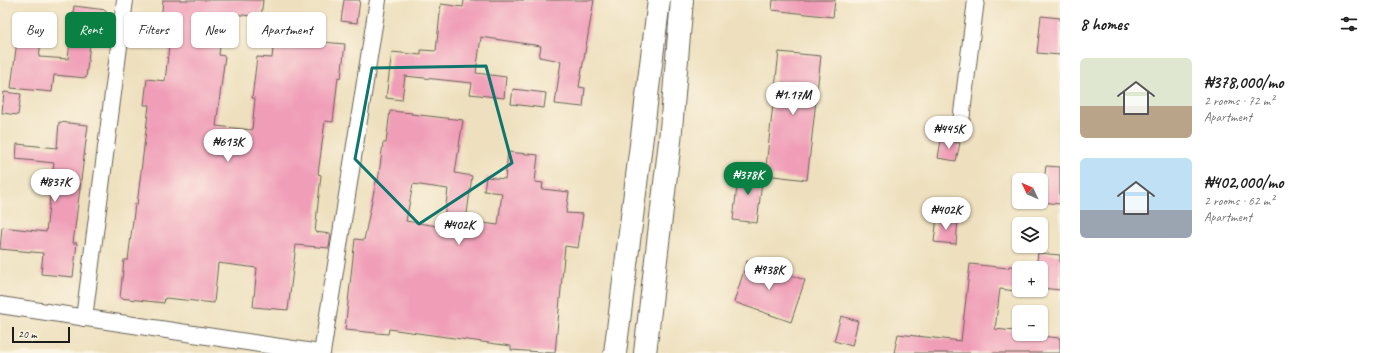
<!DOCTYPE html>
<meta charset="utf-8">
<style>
body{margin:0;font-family:Caveat,sans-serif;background:#f2f2f2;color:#222;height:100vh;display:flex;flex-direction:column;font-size:15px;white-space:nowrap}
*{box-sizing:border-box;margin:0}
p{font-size:13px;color:#767676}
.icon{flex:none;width:22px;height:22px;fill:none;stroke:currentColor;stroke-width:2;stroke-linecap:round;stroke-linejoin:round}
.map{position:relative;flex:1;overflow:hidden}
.side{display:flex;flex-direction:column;background:#fff;width:320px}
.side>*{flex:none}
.top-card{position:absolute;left:12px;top:12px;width:380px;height:36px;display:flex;gap:8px}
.needle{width:26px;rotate:314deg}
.fabs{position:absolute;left:1012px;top:173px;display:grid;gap:8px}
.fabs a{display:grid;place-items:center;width:36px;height:36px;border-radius:6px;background:#fff;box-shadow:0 1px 3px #0004;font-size:20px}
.scale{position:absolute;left:12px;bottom:10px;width:58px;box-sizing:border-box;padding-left:4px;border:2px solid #1c1c1c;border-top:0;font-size:11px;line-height:14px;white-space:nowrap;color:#1c1c1c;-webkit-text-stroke:3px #fcf5e5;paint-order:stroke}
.price{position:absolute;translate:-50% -34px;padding:0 9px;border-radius:14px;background:#fff;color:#222;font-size:13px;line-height:26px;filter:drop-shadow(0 1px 2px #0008)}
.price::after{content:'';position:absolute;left:50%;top:24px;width:12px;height:9px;margin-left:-6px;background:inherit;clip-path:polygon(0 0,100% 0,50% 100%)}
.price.selected{background:#0b8043;color:#fff}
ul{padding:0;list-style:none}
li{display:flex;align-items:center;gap:12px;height:100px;padding:0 20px}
li span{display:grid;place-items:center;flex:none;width:112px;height:80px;border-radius:6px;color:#555}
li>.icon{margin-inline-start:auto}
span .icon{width:48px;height:48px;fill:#fffc;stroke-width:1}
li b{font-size:17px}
h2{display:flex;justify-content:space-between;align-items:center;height:48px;padding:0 20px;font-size:17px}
.tag{padding:0 14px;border-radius:6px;background:#fff;box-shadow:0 1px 3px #0004;font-size:14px;line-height:36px}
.tag.selected{background:#0b8043;color:#fff}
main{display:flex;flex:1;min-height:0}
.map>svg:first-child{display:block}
</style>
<main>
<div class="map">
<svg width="1060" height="353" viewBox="0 0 1060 353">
<rect width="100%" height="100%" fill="#fcf5e5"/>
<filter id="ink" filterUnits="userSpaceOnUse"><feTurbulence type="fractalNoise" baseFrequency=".025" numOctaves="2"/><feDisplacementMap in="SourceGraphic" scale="8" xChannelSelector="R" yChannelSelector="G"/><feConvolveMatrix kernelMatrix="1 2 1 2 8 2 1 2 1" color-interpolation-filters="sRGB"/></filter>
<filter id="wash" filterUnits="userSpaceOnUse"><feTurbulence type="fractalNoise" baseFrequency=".012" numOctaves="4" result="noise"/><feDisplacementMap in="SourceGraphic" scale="16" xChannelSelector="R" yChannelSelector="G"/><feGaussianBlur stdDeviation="0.9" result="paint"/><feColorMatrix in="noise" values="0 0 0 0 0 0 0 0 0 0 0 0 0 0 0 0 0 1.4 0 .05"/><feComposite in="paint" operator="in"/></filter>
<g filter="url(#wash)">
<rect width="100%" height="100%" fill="#eee0be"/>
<g id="blocks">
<!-- building -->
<g fill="#f09eb8" fill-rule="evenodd">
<polygon points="163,0 263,0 261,17 224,13 219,55 225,56 216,126 252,130 255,98 252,98 257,57 272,58 274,38 345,44 341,78 338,77 333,122 325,121 318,174 321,175 315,232 331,234 329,248 296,245 288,310 253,307 257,268 218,263 214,303 165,298 164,303 120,298 124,260 128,260 135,204 137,205 149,105 144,105 147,79 165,81 169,46 156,44 158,22 161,22"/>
<polygon points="344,0 360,0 357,23 341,21"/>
<polygon points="464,0 594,0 579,87 585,88 583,107 555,104 561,61 539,57 541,46 481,37 476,73 506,77 504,98 470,94 472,83 405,76 402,100 386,98 392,52 421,55 421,50 436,51 441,4 463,7"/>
<polygon points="773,0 835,0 833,17 772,10"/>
<polygon points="74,6 106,10 103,36 91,35 86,78 54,75 52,92 11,88 18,33 42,35 39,57 68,59"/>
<polygon points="1041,16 1060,18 1060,55 1037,53"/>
<polygon points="779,52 821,56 807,180 765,175"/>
<polygon points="513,89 546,93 544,108 511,104"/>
<polygon points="4,92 21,94 18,115 2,113"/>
<path d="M390,111L412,113L411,114L463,120L455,173L472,176L466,221L498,225L502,193L484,191L486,177L505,179L508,152L538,155L535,182L543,183L542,189L569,192L566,213L583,214L578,248L565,246L555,353L511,350V346L389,329L388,334L345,330L355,239L364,240L376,181L378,182L383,143H386ZM413,184L448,189L443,227L406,221Z"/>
<polygon points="59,122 88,125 73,243 77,243 73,277 41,274 43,253 0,249 2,227 46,232 54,163 16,159 17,144 57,148"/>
<polygon points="941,140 960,143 956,161 938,158"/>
<polygon points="1046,166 1060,167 1060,204 1041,202"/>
<polygon points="739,170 763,173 757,223 733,220"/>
<polygon points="937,217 958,219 956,244 934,242"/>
<polygon points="1038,253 1060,255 1060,290 1041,288 1041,268 1036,268"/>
<polygon points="747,261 805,280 791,322 734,302"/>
<polygon points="970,264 1008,268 1009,266 1030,268 1019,268 1019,290 1023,290 1023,292 1000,289 995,329 1014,331 1014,333 1019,334 1060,338 1060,353 894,353 898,334 961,341"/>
<polygon points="841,316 858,321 852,346 834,341"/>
</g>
</g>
</g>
<g filter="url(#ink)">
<use href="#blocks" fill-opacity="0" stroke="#666155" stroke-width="1"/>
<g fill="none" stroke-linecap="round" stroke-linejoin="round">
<defs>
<g id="minor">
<polyline points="961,121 976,0"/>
<polyline points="0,305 320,353"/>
<polyline points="84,318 125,0"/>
<polyline points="322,353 378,0"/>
</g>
<g id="secondary">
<polyline points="615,353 659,0"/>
<polyline points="645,353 670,141 682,0"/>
</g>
</defs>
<!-- minor casing -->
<use href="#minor" stroke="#666155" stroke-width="18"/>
<!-- secondary casing -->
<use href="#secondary" stroke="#666155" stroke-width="24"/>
<!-- minor -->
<use href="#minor" stroke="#fff" stroke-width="16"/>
<!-- secondary -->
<use href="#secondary" stroke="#fff" stroke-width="22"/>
</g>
</g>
<!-- marked area -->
<path fill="none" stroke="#0f766e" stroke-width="3" stroke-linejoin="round" d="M486,66L512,163L419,224L355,159L372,68Z"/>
</svg>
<div class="fabs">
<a><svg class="needle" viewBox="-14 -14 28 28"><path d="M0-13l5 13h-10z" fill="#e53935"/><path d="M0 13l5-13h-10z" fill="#767676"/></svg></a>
<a><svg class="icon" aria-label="layers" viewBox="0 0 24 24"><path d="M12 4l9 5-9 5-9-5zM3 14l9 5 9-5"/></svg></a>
<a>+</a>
<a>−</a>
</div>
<div class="scale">20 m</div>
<b class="price" style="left:793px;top:116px">₦1.17M</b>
<b class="price" style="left:949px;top:150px">₦445K</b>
<b class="price" style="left:228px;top:163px">₦613K</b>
<b class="price selected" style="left:748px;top:196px">₦378K</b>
<b class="price" style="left:55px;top:203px">₦837K</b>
<b class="price" style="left:946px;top:231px">₦402K</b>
<b class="price" style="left:459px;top:246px">₦402K</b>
<b class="price" style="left:769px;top:291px">₦938K</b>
<div class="top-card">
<a class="tag">Buy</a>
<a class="tag selected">Rent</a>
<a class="tag">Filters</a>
<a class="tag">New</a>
<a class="tag">Apartment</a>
</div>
</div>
<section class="side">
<h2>8 homes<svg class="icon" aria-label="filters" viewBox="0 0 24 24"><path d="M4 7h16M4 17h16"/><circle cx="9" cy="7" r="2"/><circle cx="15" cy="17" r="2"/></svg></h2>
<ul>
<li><span style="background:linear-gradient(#dfe7d0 60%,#b9a48a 0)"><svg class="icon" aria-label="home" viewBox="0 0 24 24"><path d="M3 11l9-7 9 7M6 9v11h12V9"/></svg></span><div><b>₦378,000/mo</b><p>2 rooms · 72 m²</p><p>Apartment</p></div></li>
<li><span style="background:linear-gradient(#bfe0f5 65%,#9aa5b1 0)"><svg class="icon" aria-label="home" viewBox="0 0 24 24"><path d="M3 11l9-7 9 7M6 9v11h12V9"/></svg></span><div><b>₦402,000/mo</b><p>2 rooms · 62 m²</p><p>Apartment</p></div></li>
</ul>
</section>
</main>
